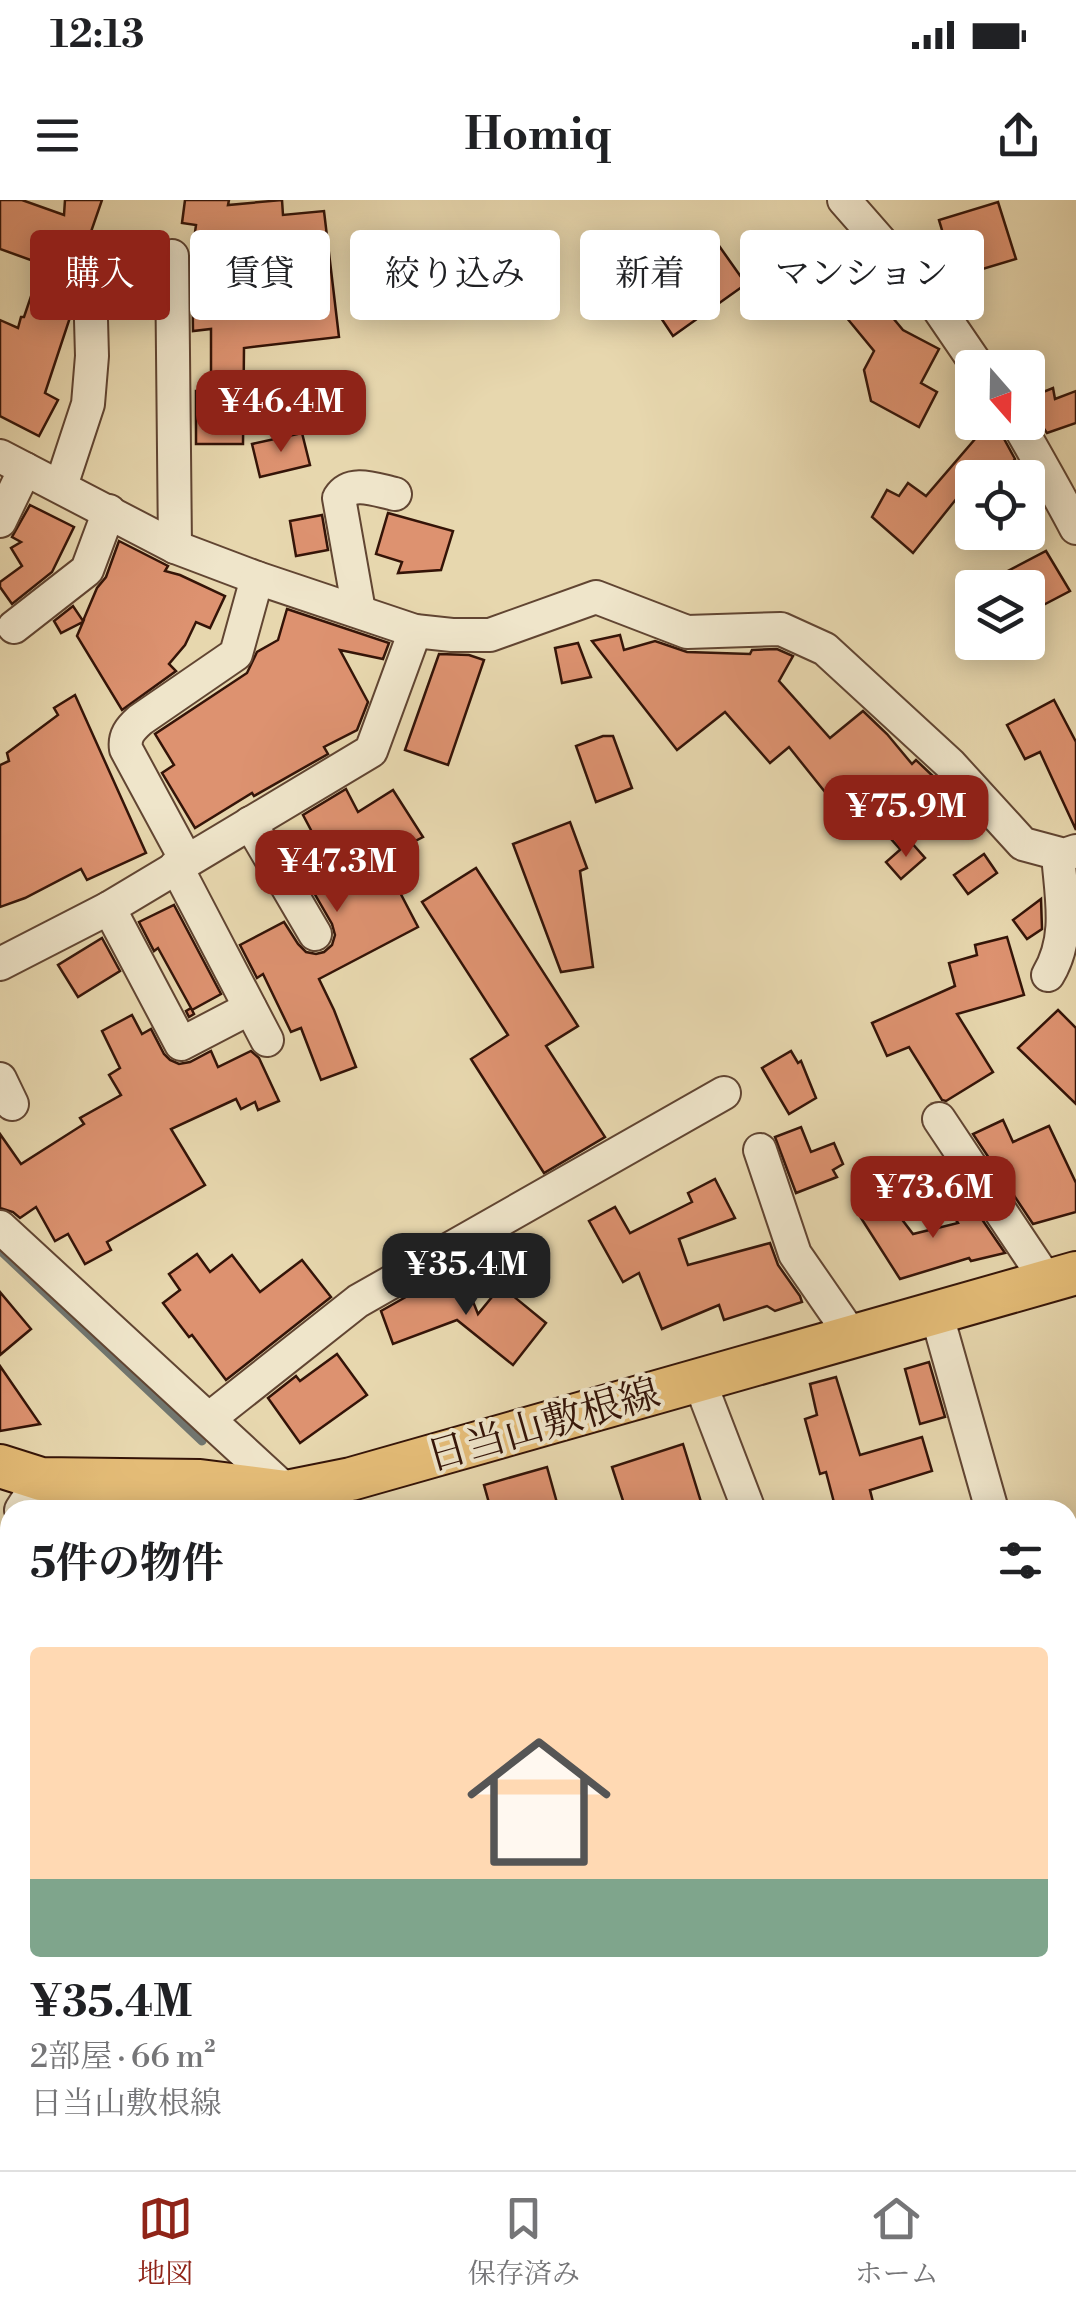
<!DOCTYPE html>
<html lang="ja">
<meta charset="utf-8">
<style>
body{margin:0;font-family:"Libre Bodoni","Noto Serif JP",serif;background:#f2f2f2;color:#202124;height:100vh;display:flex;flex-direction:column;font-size:38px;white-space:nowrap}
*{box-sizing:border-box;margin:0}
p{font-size:32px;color:#757577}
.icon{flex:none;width:55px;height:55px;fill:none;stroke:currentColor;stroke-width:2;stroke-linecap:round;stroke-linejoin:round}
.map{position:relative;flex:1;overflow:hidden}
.details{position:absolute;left:0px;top:1300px;width:1078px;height:670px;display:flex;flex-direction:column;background:#fff;border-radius:30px 30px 0 0;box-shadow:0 5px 25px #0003}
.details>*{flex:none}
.top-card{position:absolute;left:30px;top:30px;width:1018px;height:90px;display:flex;gap:20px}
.needle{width:65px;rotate:160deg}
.controls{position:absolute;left:955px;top:150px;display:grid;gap:20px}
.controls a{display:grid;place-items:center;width:90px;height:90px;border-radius:10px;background:#fff;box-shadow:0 5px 25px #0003;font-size:50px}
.price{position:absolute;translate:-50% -85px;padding:0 22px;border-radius:20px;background:#8f2418;color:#fff;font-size:32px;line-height:65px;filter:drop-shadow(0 2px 5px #0008)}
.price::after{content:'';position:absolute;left:50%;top:60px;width:30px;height:22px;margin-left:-15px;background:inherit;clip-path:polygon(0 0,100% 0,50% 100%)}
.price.active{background:#222;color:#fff}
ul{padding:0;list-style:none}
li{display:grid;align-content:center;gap:20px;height:530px;padding:0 30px}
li+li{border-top:2px solid #e0e0e0}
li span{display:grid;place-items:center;height:310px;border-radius:10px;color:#555}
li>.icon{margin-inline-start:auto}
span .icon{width:180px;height:180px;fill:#fffc;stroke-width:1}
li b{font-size:42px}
h2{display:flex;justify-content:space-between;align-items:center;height:120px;padding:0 30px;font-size:42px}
.tag{padding:0 35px;border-radius:10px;background:#fff;box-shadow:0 5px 25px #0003;font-size:35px;line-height:90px}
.tag.active{background:#8f2418;color:#fff}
.status{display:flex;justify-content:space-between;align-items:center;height:70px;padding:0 50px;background:#fff;direction:ltr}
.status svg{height:28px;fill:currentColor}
header{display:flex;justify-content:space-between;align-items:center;height:130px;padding:0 30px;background:#fff;font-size:45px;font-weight:700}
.tab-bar{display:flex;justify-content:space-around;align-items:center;height:140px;border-top:2px solid #e0e0e0;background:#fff;font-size:28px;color:#757577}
.tab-bar a{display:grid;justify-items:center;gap:5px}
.tab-bar .active{color:#8f2418}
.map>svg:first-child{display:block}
</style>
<div class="status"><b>12:13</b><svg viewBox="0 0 49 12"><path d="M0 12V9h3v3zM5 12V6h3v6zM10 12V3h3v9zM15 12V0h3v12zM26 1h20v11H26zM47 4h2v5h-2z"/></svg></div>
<header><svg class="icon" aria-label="menu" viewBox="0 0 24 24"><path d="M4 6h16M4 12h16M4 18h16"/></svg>Homiq<svg class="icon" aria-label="share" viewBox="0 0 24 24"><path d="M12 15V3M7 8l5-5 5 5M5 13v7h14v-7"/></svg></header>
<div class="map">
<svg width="1076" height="1970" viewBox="0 0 1076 1970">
<rect width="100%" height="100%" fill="#e7d7ae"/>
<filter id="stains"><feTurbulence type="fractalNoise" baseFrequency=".002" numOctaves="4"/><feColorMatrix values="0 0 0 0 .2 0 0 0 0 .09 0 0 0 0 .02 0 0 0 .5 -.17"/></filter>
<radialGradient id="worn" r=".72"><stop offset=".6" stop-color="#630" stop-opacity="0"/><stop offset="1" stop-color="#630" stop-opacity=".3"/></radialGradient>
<!-- green -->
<polygon fill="#b2bf8d" stroke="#736a4a" stroke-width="2.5" points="144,1960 339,1960 345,1970 146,1970"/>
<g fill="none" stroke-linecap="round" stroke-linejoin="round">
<!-- stream -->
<g stroke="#71766f" stroke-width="9">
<polyline points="0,1050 202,1241"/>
<polyline points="592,1960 594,1970"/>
</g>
</g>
<!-- building -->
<g fill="#dd9270" stroke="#341408" stroke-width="2.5">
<polygon points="0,0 22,0 64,15 65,0 102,0 85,49 91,54 45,193 58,200 39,236 0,216 0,120 18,128 21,117 24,117 42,64 0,49"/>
<polygon points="185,0 229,0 228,5 282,0 283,15 324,11 339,137 244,148 243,244 196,244 196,191 211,191 211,129 193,131 192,54 196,25 182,23"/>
<polygon points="998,2 1016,59 956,77 939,20"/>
<polygon points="710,33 746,84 673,136 623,61 642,48 661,72"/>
<polygon points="873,94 903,130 939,149 921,183 937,192 919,227 871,201 864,170 874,151 846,117"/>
<polygon points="1053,188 1055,199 1076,191 1076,223 1047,233 1028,206 1028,198"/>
<polygon points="988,224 1003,237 1015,259 1000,278 972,278 972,303 961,293 913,353 872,317 887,290 899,296 908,283 926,296"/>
<polygon points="302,233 310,265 260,277 252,244"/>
<polygon points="30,305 74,327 52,372 12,404 0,387 0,382 22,366 11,348 21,342 12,337"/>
<polygon points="388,313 453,331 441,370 398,373 402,362 376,354"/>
<polygon points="322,315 328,350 296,356 290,321"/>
<polygon points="119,341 168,366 165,371 180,375 225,396 210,428 196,422 185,445 169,464 176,471 122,510 77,436 83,422 61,433 54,421 73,406 83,421 97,388 106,377"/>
<polygon points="1046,351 1070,391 1028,413 1028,388 975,388"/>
<polygon points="287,409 389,443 383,459 340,450 368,502 357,530 324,547 328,554 254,596 252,593 195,628 162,573 174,565 155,534 247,473 257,452 278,440"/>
<polygon points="620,435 624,450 655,441 687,452 750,454 752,450 777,449 793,456 779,481 830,538 863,511 887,534 912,564 916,560 936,579 928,586 941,613 900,649 853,597 846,603 832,586 825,592 789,547 770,563 725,512 677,550 592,441"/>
<polygon points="578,443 591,477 562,483 555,448"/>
<polygon points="439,454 469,455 484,460 448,565 405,550"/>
<polygon points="75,495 146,653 87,680 81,669 25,698 0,707 0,565 9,561 7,553 58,515 54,508"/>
<polygon points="1054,500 1076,542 1076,630 1040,552 1025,559 1007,525"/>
<polygon points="603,536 613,536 632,588 596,602 576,546"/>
<polygon points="346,589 358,612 393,590 423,637 382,658 418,727 319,779 334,810 356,867 321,880 301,828 291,832 263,774 257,778 240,745 284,722 298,744 306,752 316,754 324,752 332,745 335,735 332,724 287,646 312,632 303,615"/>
<polygon points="570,622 587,668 580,671 593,767 561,772 513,644"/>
<polygon points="910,641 925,658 901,679 886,662"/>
<polygon points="984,654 997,673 968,694 954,675"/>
<polygon points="476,668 578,826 546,846 605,937 544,973 471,859 508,835 422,702"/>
<polygon points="1041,699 1042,729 1027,739 1013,720"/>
<polygon points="174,705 221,794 192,810 194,814 189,817 186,811 191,808 158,748 154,751 139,722"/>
<polygon points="1007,737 1024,795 957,814 993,872 946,901 942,900 909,847 887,856 872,823 955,786 949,763 977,755 975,745"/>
<polygon points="102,738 120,771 78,797 58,765"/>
<polygon points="1058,810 1076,828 1076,904 1018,848"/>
<polygon points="132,815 142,834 151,829 164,854 170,860 179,864 190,862 211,851 218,867 251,851 259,858 279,901 258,910 255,902 241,909 236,899 171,929 205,985 107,1042 111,1050 85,1064 68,1034 55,1041 36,1007 20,1018 13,1012 0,1008 0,934 21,964 84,924 80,918 121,895 109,875 120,868 102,831"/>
<polygon points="791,851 798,863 801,861 816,898 789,914 762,868"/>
<polygon points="1003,920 1013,942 1049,926 1076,983 1076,1012 1033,1024 973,934"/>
<polygon points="801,927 811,952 834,943 843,964 833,970 837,977 796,993 775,937"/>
<polygon points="715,979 735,1018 679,1039 688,1065 770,1043 778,1065 800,1096 802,1102 775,1111 767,1106 724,1120 719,1105 662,1129 639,1073 623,1082 589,1021 615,1007 630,1033 692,1002 688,993"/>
<polygon points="966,996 1005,1053 971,1061 969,1058 900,1079 861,1018 894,1009 913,1034 958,1023 948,1007"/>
<polygon points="197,1054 210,1072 232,1055 260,1092 302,1060 331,1097 226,1180 192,1135 189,1137 163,1103 180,1090 169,1074"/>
<polygon points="436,1080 451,1090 466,1084 478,1114 501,1086 546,1123 513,1165 457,1120 393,1144 381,1111"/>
<polygon points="0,1092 31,1129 0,1155"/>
<polygon points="337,1154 367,1195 300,1243 268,1198 296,1176 300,1181"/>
<polygon points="929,1162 945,1217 920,1224 905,1169"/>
<polygon points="0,1166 40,1224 0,1231"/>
<polygon points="836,1177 860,1255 922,1237 932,1271 870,1290 875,1310 836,1310 826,1272 820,1274 805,1219 817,1215 810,1184"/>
<polygon points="683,1244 701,1302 676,1310 626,1310 612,1267"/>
<polygon points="547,1267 559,1310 491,1310 484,1285"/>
</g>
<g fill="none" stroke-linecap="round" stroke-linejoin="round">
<defs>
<g id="minor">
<polyline points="844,0 936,105 979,168"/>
<polyline points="172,56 175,347"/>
<path d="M1017,222C1037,257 1057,292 1076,328"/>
<polyline points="0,256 175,347 257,378 415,431 452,435 490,435 596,397 687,432 781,429 825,449 950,564 1023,644 1064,655 1076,651"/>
<polyline points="61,286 88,204 92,156 91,120"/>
<polyline points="0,321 25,269"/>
<path d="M359,411L339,298C351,279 376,290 395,294"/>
<polyline points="14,427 87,370 109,311"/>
<polyline points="250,623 315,734"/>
<path d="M186,660L126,549C124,536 130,529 140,520L236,454L257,378"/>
<polyline points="176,666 267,840"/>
<polyline points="109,708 181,844 250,808"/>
<polyline points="0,764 109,708 371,551 415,431"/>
<path d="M1048,775C1071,737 1061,696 1058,654"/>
<polyline points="0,879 12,904"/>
<polyline points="939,919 1047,1081"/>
<polyline points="760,950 795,1054 851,1135"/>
<polyline points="0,1027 307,1310"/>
<polyline points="936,1112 992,1310"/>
<polyline points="699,1180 749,1310"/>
<polyline points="210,1218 358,1101 724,893"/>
<polyline points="21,1310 41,1279"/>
<polyline points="0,1498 10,1508"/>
<polyline points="0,1679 10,1672"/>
<polyline points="553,1960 560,1970"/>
<polyline points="629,1960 632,1970"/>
<polyline points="800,1960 803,1970"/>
<polyline points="987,1960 990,1970"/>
</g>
<polyline id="major" points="0,1266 41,1279 200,1281 286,1292 351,1279 1076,1073"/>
</defs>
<!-- minor casing -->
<use href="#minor" stroke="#614532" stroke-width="36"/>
<!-- major casing -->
<use href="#major" stroke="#341408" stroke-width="46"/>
<!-- minor -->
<use href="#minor" stroke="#efe5ca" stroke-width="32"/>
<!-- major -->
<use href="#major" stroke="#e4bc77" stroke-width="42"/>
</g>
<g text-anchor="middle" stroke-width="8" stroke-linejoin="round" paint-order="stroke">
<!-- street labels -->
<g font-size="40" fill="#341408" stroke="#efe5ca">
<text transform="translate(543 1224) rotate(-16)" y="14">日当山敷根線</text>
</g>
</g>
<rect width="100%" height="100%" filter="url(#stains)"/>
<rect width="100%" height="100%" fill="url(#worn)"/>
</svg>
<div class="controls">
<a><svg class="needle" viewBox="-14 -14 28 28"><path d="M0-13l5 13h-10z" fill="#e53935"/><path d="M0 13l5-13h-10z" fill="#757577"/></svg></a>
<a><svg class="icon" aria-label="locate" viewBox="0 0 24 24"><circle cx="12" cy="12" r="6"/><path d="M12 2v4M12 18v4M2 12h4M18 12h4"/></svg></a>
<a><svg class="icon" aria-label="layers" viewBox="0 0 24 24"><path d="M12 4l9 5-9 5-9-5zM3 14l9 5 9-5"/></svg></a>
</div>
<b class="price" style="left:281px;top:255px">¥46.4M</b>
<b class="price" style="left:906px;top:660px">¥75.9M</b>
<b class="price" style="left:337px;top:715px">¥47.3M</b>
<b class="price" style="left:933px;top:1041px">¥73.6M</b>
<b class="price active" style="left:466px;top:1118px">¥35.4M</b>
<div class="top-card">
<a class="tag active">購入</a>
<a class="tag">賃貸</a>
<a class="tag">絞り込み</a>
<a class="tag">新着</a>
<a class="tag">マンション</a>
</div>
<section class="details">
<h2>5件の物件<svg class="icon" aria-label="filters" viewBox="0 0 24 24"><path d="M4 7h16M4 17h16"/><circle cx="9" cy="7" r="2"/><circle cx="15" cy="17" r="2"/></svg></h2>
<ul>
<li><span style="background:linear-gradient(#ffd9b3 75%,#7fa58c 0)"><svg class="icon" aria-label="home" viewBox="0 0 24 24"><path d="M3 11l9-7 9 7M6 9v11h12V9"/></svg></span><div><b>¥35.4M</b><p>2部屋 · 66 m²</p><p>日当山敷根線</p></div></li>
</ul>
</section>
</div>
<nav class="tab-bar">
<a class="active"><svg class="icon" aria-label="map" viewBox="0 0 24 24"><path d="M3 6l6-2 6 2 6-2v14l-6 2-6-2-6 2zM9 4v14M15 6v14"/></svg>地図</a>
<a><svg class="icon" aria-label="saved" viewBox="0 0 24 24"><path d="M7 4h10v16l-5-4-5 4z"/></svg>保存済み</a>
<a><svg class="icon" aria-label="home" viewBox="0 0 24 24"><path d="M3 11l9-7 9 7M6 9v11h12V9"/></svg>ホーム</a>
</nav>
